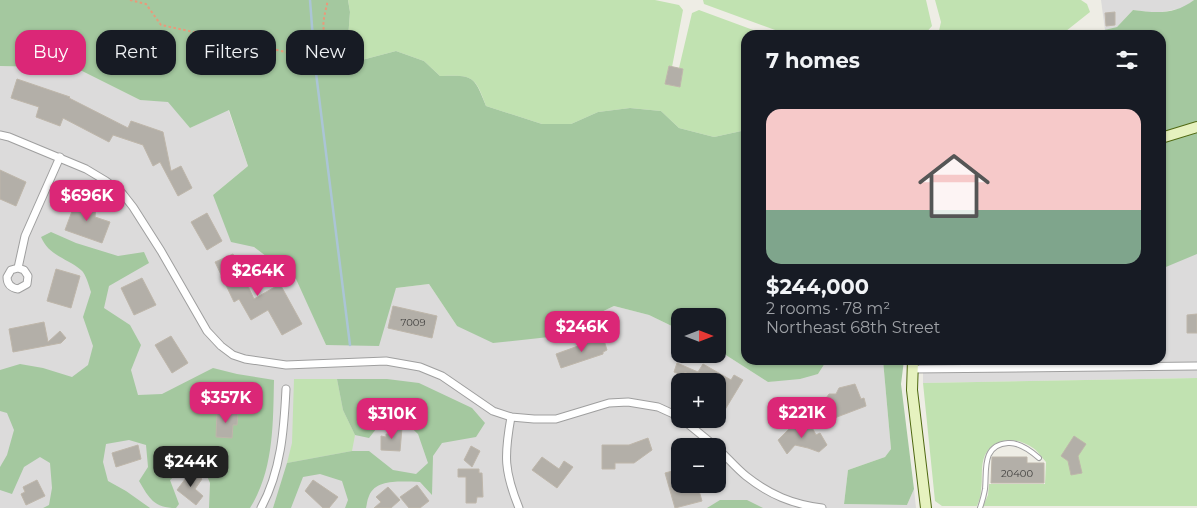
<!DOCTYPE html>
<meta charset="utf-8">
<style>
body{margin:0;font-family:Montserrat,sans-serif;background:#242831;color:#f1f3f6;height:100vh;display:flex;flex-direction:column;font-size:19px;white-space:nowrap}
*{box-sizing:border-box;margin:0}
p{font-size:16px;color:#9ea1a6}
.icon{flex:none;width:28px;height:28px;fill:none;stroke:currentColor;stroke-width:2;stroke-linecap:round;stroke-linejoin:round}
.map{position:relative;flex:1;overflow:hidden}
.drawer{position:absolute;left:741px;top:30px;width:425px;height:335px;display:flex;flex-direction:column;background:#171b24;border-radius:15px;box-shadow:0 1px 4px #0004}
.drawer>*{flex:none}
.top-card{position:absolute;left:15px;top:30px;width:475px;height:45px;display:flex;gap:10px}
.needle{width:32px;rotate:90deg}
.controls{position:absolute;left:671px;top:308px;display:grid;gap:10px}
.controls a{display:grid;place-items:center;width:55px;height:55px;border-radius:10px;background:#171b24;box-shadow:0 1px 4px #0004;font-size:25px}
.price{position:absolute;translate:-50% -42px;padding:0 11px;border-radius:10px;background:#db2777;color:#fff;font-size:16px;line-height:32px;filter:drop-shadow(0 1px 2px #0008)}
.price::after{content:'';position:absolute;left:50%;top:30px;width:15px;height:11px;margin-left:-8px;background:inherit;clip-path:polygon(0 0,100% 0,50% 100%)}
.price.selected{background:#222;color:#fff}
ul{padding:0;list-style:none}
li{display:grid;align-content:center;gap:10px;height:265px;padding:0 25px}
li+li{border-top:1px solid #363941}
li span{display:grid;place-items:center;height:155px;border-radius:15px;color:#555}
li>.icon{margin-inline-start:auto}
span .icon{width:90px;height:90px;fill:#fffc;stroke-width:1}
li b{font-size:21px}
h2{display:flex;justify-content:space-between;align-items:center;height:60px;padding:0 25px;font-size:21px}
.pill{padding:0 18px;border-radius:15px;background:#171b24;box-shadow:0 1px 4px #0004;font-size:18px;line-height:45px}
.pill.selected{background:#db2777;color:#fff}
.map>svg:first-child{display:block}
</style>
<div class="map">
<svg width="1197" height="508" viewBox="0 0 1197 508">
<rect width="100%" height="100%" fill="#eeede5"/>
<!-- residential -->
<g fill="#dcdbdb" fill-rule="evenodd">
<polygon points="1101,0 1194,0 1183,8 1157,13 1133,10 1117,27 1105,30"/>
<path d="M0,66L76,68L140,100L168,101L190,128L228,109L248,166L213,195L254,247L297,279L326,345L396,288L429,284L457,326L549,337L614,306L649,315L680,330V354H718V350L768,382L818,374L827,360H883L891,449L885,457L848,470L844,504L907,505L914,489L916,508H0ZM680,381H718V419H680ZM680,446H718V484H680Z"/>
<polygon points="1197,229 1197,378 923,383 923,360 1161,360 1161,236"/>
</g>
<!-- grass -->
<g fill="#c1e2b1">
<path d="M348,0H655L679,5L683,10L672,67L669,66L665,84L680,87L683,69L679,68L692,13L699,10L767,35H746V130L714,137L679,128L661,111L630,108L598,112L571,124H542L486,106C475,75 472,75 440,76L424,61L396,51L358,61L347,52L350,12Z"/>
<path d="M703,0H926L932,26L924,35C907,32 892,28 876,35H789L704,4Z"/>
<polygon points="935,0 1081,0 1087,4 1090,12 1061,35 938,35 941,22"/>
<path d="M1197,378V506H983L988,495L989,484H1045L1046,462C1042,458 1038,451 1033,448C1018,437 994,436 985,455C980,466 983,479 981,490C981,496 979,501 977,506H942L935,501L923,383Z"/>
<polygon points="294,379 337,379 343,410 355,435 352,451 287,463 292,443"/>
</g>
<!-- forest -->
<g fill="#a4c89f">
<path d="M0,0H348L350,12L347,52L358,61L396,51L424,61L440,76C473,75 474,75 486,106L542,124H571L598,112L630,108L661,111L679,128L714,137L746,130V360H827L818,374L800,379L768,382L718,350V316H680V330L649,315L614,306L549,337L493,343L457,326L429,284L396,288L379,346L326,345L296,279L254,247L231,242L213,195L248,166L229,110L190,128L168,102L140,100L76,68L0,66Z"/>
<path d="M1194,0H1197V254L1161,269V35H1083L1117,27L1133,10C1157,13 1174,15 1194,0Z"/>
<path d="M51,232L76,243L118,256L144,252L149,263L109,286L104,308L130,325L141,345L131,370L138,395L162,394L213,368L237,374L274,380C273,423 274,470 250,508H209L210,483L202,464L185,467L170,480L179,504L176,508C154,508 149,498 139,481L148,467L146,445L129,440L106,444L103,462L108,481L126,491L150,508H43L49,505L52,488L50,463L40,457L24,467L12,494L0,490V467L7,455L14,430L7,413L0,411V370L20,364L43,368L72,377L88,365L93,346L83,317L91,292C89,286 86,274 81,270C67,258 49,256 41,237Z"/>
<polygon points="883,360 904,360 901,384 914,489 907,505 844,504 848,470 885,457 891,449"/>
<path d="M337,379H387L419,383L472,408L485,423L476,437L442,443L433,456L432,495L420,482C404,482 376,478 369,496C367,500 367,504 366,508H345L348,500L342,481L320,474L303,477L291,508H273L287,463L352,451H369L393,470L416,474L428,463L418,434L403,420L380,424L369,438L355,435L343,410Z"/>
<polygon points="720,500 747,500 763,508 707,508"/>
</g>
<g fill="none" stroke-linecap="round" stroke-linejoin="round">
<!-- stream -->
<polyline stroke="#abc5d6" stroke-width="2.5" points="310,0 315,65 350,345"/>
</g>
<!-- building -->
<g fill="#b3afa8" stroke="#beb6aa">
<polygon points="1115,12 1115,25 1106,26 1105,13"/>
<polygon points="669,66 683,69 680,87 665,84"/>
<polygon points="17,79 70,97 69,98 128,128 131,121 163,132 171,171 181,166 192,188 178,196 160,162 153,166 143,145 113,135 109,142 63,118 60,126 36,117 39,107 11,98"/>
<polygon points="0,170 26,182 16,206 0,199"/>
<polygon points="77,198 96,205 95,217 110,222 102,243 65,230"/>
<polygon points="207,213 222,241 207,250 191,222"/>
<polygon points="233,254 254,299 280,284 302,324 282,335 268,310 251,320 239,299 234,302 215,262"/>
<polygon points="56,269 80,276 71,308 47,301"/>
<polygon points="142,278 156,305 134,315 121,288"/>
<polygon points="393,306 437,316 432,338 388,328"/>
<polygon points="1197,314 1197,333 1187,333 1187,315"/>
<polygon points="44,322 48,342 60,331 66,338 61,343 13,352 9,329"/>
<polygon points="171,336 188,363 172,373 155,345"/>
<polygon points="603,337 607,350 603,352 603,354 561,368 556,354"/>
<polygon points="677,363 698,372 703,364 731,380 734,375 743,380 723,413 718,410 718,404 723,394 718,391 718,381 701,381 685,372 683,376 674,372"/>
<polygon points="855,384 861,399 864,398 866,406 837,417 831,423 821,405 829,394 836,394 839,388"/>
<polygon points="217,410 238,413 237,425 233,425 232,438 216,437"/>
<polygon points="809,422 816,435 820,433 827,445 819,452 808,448 795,445 787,454 778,440 792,426 801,428"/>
<polygon points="389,427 402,428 400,451 381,450 381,436 386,437 386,434 389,434"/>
<polygon points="1074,436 1086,444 1078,456 1082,473 1071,475 1068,461 1061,456"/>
<polygon points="648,438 652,450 634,463 615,463 615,469 602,469 602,445 629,445"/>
<polygon points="138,445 141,459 116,467 112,453"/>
<polygon points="471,446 480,451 472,467 464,460"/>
<polygon points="542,457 559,469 564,461 573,467 557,488 532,470"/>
<polygon points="992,457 1027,457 1027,463 1044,463 1044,483 991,483"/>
<polygon points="458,469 479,469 479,473 482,473 483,497 477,497 476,503 466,503 466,477 458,477"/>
<polygon points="680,469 680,484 697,484 702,501 675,508 665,473"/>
<polygon points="192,470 202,479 195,489 203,496 196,505 177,490"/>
<polygon points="37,480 45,496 26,505 21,494 25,492 23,487"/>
<polygon points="313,480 338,497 329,508 323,508 305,491"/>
<polygon points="417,485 429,501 420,508 409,508 400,497"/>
<polygon points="388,487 400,500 391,508 374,508 381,502 376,497"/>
</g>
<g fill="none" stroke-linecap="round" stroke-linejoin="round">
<defs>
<g id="lane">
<polyline points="981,367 981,360"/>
<path d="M980,508C982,502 984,495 985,489C987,471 981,445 1008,443C1019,442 1031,451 1039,458"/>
</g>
<g id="street">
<polyline points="0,135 9,137 86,169 106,181 122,193 133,207 161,251 207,331 221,346 233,355 245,359 286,365 386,361 420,367 442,376 493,411 511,417 534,419 556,419 609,403 628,402 658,407 680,417"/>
<path d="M18,268L24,270L28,276L27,284L18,289C11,288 7,284 7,277L11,270L18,268L25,236L60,157"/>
<polyline points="912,369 1197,366"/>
<path d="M511,417C504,456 504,471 519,508"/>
<polyline points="682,419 715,446"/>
<path d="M718,449C727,457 736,468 746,476C770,495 792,504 822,508"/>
<path d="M261,508C281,471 284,430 286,389"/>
</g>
<g id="secondary">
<polyline points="1161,138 1197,127"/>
<polyline points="913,360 912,390 926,508"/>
</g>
</defs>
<!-- lane casing -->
<use href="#lane" stroke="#9f9f9f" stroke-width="6"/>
<!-- street casing -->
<use href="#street" stroke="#9f9f9f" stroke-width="9"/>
<!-- secondary casing -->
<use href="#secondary" stroke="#506912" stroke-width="12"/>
<!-- path -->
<path stroke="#e99a7b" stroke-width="2" stroke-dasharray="2.5 2.5" stroke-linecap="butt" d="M130,0L146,4L161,25L286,52L299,64L331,67L334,54C320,31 322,25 328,0"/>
<!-- lane -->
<use href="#lane" stroke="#fff" stroke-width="4"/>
<!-- street -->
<use href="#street" stroke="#fff" stroke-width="7"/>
<!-- secondary -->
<use href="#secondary" stroke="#e6f2bf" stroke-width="10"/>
</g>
<g text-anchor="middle" stroke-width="5" stroke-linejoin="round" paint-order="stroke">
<!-- number labels -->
<g font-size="10" fill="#434240">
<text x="413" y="326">7009</text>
<text x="1017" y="477">20400</text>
</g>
</g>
</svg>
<div class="controls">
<a><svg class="needle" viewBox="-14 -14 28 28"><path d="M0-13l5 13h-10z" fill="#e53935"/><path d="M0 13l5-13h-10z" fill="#9ea1a6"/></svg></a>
<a>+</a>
<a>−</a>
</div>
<b class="price" style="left:87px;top:222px">$696K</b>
<b class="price" style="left:258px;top:297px">$264K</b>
<b class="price" style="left:582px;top:353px">$246K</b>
<b class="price" style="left:226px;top:424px">$357K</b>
<b class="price" style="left:802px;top:439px">$221K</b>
<b class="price" style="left:392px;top:440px">$310K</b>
<b class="price selected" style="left:191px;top:488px">$244K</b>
<div class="top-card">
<a class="pill selected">Buy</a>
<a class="pill">Rent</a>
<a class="pill">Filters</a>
<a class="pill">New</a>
</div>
<section class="drawer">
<h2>7 homes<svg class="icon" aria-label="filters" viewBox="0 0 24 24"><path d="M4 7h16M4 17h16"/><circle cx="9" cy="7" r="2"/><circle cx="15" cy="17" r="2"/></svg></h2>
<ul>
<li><span style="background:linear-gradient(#f6c9c9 65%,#7fa58c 0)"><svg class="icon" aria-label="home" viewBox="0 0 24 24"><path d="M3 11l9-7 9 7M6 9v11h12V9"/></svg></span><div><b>$244,000</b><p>2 rooms · 78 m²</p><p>Northeast 68th Street</p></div></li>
</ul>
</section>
</div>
